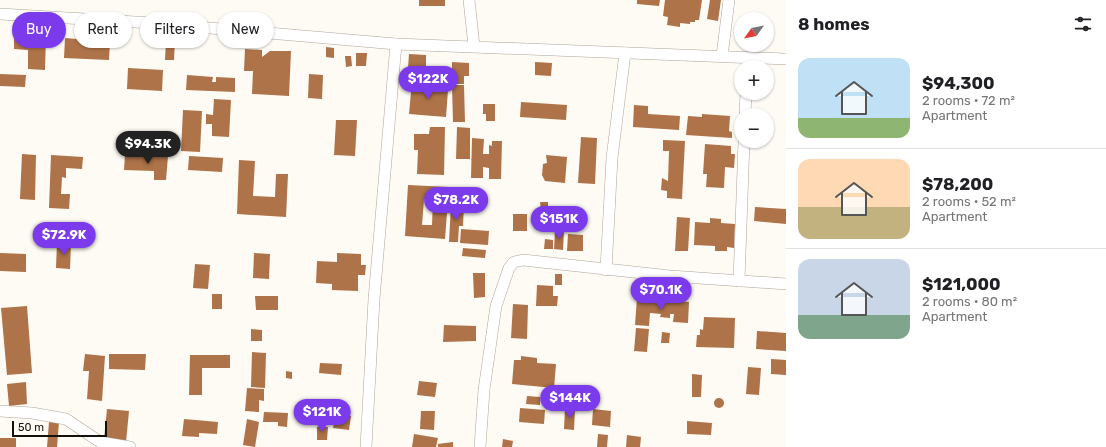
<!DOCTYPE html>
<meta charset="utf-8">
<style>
body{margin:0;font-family:Rubik,sans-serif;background:#f6f6f6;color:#202124;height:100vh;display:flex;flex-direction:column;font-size:15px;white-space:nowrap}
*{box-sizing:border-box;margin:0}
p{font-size:13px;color:#757577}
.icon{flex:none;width:22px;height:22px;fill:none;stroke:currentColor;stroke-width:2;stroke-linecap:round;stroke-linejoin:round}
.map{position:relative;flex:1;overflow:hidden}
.details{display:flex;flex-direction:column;background:#fff;width:320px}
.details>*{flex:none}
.hud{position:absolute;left:12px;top:12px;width:380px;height:36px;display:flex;gap:8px}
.needle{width:26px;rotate:237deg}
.controls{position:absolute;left:734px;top:12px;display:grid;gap:8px}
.controls a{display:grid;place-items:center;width:40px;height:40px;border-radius:50%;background:#fff;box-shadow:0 1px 3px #0004;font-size:20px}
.scale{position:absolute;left:12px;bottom:10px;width:95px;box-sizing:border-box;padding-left:4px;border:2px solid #13100c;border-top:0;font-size:11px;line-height:14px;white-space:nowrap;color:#13100c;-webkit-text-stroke:3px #fefaf4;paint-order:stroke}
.price{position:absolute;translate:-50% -34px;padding:0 9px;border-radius:14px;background:#7c3aed;color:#fff;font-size:13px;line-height:26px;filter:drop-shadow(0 1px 2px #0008)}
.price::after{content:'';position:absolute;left:50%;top:24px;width:12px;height:9px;margin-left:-6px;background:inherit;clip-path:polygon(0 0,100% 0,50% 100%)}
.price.on{background:#222;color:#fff}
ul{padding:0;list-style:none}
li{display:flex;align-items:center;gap:12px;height:100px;padding:0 12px}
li+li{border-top:1px solid #e0e0e0}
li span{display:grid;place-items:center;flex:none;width:112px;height:80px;border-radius:12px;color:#555}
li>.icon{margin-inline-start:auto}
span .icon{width:48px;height:48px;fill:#fffc;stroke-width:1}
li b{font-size:17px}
h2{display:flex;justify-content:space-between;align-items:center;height:48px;padding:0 12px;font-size:17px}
.chip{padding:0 14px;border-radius:18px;background:#fff;box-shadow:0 1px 3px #0004;font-size:14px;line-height:36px}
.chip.on{background:#7c3aed;color:#fff}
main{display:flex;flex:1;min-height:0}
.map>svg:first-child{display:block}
</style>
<main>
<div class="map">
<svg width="786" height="447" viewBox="0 0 786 447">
<rect width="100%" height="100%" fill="#fefaf4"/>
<!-- building -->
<g fill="#ae7348" fill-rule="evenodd">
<rect x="419" y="0" width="26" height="6"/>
<polygon points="637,0 660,0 659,6 637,4"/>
<polygon points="665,0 702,0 699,20 695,20 695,22 690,22 690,24 680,23 680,27 667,25 668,17 663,16"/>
<polygon points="710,0 721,0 718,21 707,19"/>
<polygon points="14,33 46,35 45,70 28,69 28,50 14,49"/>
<polygon points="88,36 96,36 96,40 110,41 109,60 64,58 65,38 88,40"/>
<polygon points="166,40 175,40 174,60 165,60"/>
<polygon points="326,47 334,48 334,58 326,57"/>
<polygon points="245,49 262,50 262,57 270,51 291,51 289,96 252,94 253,71 244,71"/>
<polygon points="356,53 367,53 366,66 356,66"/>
<polygon points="409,54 426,55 426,69 408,68"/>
<polygon points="345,56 351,56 352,66 346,67"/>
<polygon points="452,62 469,63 469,76 464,76 464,84 452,84"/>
<polygon points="535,62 552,63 551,76 535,75"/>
<polygon points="128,68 163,70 162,91 127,89"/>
<polygon points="0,74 26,75 25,87 0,86"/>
<polygon points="309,74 323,75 322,99 308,98"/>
<polygon points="187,75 213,77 212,82 216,82 216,77 235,78 235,92 186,90"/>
<polygon points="412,81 422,82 422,88 429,89 430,84 443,85 442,90 448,90 446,117 409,114"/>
<polygon points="452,85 464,85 465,122 453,122"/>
<polygon points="214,99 231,100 229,137 212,136 212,124 206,124 206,114 213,115"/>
<polygon points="521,102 567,105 566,120 520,117"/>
<polygon points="483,104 495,104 495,121 486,121 486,114 483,114"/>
<polygon points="634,105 648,106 648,114 680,116 679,130 633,127"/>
<polygon points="183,110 202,111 200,152 181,151"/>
<polygon points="702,114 730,116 729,131 732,132 732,138 686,135 688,116 702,117"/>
<polygon points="336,120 357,120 355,156 334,155"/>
<polygon points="430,127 445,127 444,175 417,174 418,150 414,150 414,134 429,134"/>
<polygon points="457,127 470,128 470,159 456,159"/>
<polygon points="581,137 597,138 595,184 578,183"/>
<polygon points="472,138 484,139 483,154 489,154 489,145 492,146 492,141 502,141 501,179 489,179 489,168 483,167 483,178 471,178"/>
<polygon points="663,140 685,141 682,199 667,198 667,191 661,190 662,178 668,181 669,151 663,151"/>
<polygon points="705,144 731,146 731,154 735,154 734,168 725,167 724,188 706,187 707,174 703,174"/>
<polygon points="22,154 36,155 35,200 20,199"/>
<polygon points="125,154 168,156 166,180 154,180 154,171 124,170"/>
<polygon points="51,155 83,157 82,169 66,168 66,178 62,177 61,194 70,194 69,209 49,208"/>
<polygon points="546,155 567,157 565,183 545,181 542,175 543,164 547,163"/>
<polygon points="189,156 223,158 222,172 188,170"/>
<polygon points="239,160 255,161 253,196 275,197 276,174 288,174 286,217 237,214"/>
<path d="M408,185L449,187L445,239L405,236ZM424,199L433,200L432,225H422Z"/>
<polygon points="540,202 548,202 548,209 541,210"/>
<polygon points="451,204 464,204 463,226 459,226 458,242 449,242"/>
<polygon points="755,207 786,209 786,224 754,221"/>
<polygon points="569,209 582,210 581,227 568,227"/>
<rect x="513" y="214" width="14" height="17"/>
<polygon points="677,217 690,218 688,251 675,251"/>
<polygon points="710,218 721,219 721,223 735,224 734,248 727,247 727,251 715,251 715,246 694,245 695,222 710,223"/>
<polygon points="461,229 489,231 488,245 460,243"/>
<polygon points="555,231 564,231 563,250 554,249"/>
<polygon points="568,234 583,235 583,251 567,251"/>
<polygon points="545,239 553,240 553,249 544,249"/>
<polygon points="57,242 71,243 70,269 56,268"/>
<polygon points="463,248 486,250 485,258 462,256"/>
<polygon points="0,253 26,254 26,272 0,271"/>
<polygon points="254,253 270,254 269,279 253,278"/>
<polygon points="337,253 361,254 361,265 366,265 365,275 358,275 358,291 332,290 332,284 316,283 317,261 337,262"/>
<polygon points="195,264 210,265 208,289 193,288"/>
<polygon points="473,273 485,273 485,297 474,298"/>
<rect x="555" y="274" width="7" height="11"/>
<polygon points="537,285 553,286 553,296 558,296 557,306 536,306"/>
<rect x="212" y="294" width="10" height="15"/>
<polygon points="255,296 278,296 278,310 256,310"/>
<polygon points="637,298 689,302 688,323 673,322 674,314 670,314 670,318 660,317 661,314 650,313 649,326 635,325"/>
<polygon points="513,304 528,305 527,339 511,338"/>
<polygon points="27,306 32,373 7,375 1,308"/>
<polygon points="704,317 735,318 734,348 696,347 697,335 700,335 700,329 703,330"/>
<polygon points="444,325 476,326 476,341 443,342"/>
<polygon points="636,328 649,329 647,352 634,351"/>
<polygon points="251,329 262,330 262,341 251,341"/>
<polygon points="757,331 786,333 786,351 756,349"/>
<polygon points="662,332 670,333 669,343 661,343"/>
<polygon points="252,352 266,353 265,388 251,387"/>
<polygon points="85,354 105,356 102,401 87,399 89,371 83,371"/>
<polygon points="109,354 146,354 145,370 109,369"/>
<polygon points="190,355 230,355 230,368 202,368 202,395 189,395"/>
<polygon points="521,356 537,358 537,363 556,364 554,388 512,384 514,360 521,360"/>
<polygon points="771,359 786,360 786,375 771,374"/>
<polygon points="320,363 342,364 341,375 319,373"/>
<polygon points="748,367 761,368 759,395 746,394"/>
<polygon points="286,371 292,372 292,379 286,378"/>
<polygon points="692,374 702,375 701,397 692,397"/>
<polygon points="419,381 437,383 435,397 417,395"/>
<polygon points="26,382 27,404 9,406 7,384"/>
<polygon points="247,388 264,389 264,401 259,400 259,412 245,411"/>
<polygon points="547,393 560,394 560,408 546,407"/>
<polygon points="527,396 540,397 540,405 526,404"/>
<circle cx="719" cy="403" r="5"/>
<polygon points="520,408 545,410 544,424 519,422"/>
<polygon points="565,408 575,409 574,430 564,429"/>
<polygon points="107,409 129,411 126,442 104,439"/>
<polygon points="593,409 611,411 610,427 592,425"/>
<polygon points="421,411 435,411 434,430 420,429"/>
<polygon points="264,412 288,413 287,427 278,426 278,422 263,422"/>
<polygon points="328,413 351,416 349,430 333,428 334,423 327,422"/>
<polygon points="184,419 218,422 217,434 199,433 199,437 182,436"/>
<polygon points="247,419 259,422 255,447 243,445"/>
<polygon points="687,421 712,423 711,435 687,434"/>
<polygon points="49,422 59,422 57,447 47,447"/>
<polygon points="317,427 328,427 327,440 317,440"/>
<polygon points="414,434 438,438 436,447 412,447"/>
<polygon points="598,434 608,435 607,447 597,447"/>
<polygon points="627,435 641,437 640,447 626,447"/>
<rect x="0" y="438" width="16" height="9"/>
<polygon points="503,439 513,441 512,447 502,447"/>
<polygon points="453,442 453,447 438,447 438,444"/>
</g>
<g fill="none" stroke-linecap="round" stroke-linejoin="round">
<defs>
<g id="street">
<polyline points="469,0 474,46"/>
<polyline points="0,14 152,23 396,44 786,59"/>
<polyline points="722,56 729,0"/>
<polyline points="745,115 746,93"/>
<polyline points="606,270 612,158 625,53"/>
<polyline points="739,281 744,141"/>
<polyline points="0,411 32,413 66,419 100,442 130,447"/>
<polyline points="366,447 374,299 396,44"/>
<polyline points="480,447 484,390 496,306 509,268 514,262 523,260 670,276 786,284"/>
</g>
</defs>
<!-- street casing -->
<use href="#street" stroke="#aea599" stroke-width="12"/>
<!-- street -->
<use href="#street" stroke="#fff" stroke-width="11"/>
</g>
</svg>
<div class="controls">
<a><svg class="needle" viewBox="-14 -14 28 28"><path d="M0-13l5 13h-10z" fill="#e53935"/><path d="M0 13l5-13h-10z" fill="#757577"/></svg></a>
<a>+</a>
<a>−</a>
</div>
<div class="scale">50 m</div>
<b class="price" style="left:428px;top:100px">$122K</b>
<b class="price on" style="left:148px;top:165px">$94.3K</b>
<b class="price" style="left:456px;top:221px">$78.2K</b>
<b class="price" style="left:559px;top:240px">$151K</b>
<b class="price" style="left:64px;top:256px">$72.9K</b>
<b class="price" style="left:661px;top:311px">$70.1K</b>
<b class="price" style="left:570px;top:419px">$144K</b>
<b class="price" style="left:322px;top:433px">$121K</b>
<div class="hud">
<a class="chip on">Buy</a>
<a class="chip">Rent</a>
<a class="chip">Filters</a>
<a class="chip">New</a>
</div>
</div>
<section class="details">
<h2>8 homes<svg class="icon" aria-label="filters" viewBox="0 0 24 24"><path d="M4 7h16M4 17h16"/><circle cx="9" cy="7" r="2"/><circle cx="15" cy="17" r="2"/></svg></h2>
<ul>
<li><span style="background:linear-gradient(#bfe0f5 75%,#8fb573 0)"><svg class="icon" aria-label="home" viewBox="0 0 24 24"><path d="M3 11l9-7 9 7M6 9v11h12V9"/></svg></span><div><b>$94,300</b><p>2 rooms · 72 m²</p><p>Apartment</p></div></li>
<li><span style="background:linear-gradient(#ffd9b3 60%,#c2b280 0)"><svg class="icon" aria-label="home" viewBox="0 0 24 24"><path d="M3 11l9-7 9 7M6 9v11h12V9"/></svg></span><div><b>$78,200</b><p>2 rooms · 52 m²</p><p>Apartment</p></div></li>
<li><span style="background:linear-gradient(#c9d6e8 70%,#7fa58c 0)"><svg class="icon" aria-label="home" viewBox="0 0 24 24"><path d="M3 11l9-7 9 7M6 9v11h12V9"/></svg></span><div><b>$121,000</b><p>2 rooms · 80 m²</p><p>Apartment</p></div></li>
</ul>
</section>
</main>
